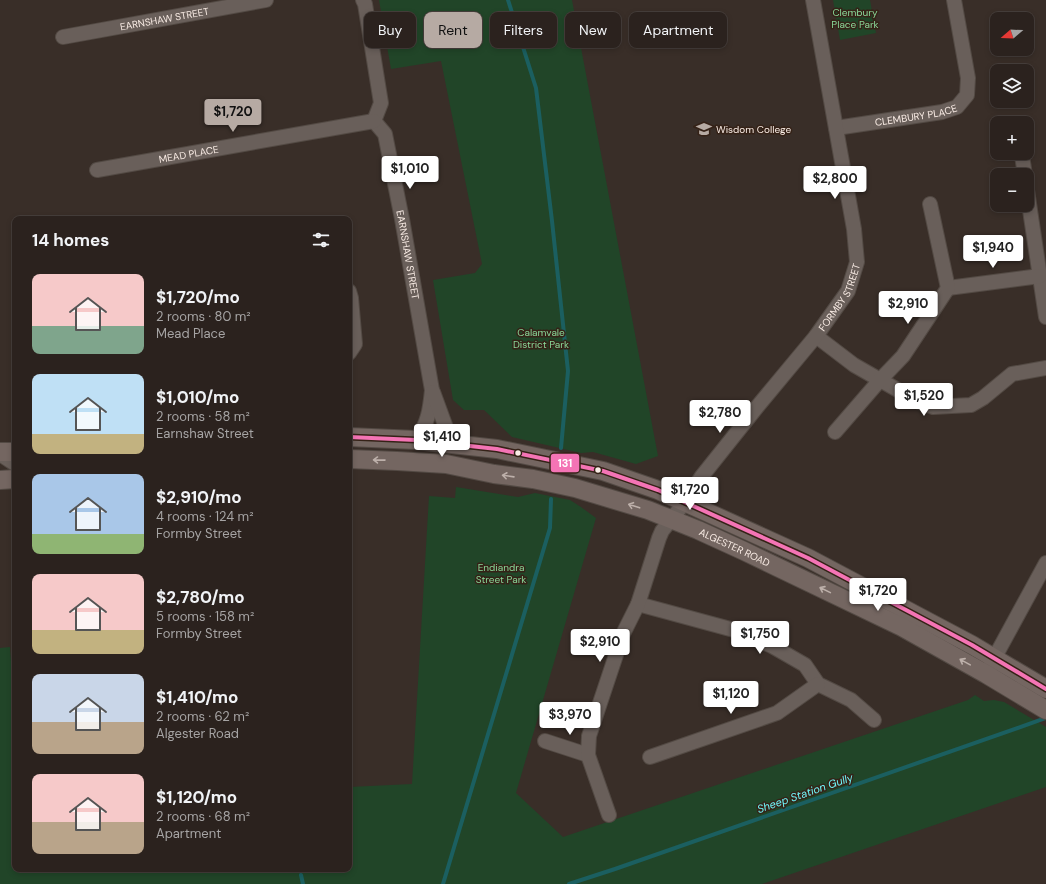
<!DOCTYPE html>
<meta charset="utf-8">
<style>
body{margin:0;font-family:"DM Sans",sans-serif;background:#332a27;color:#f1f3f6;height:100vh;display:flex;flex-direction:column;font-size:15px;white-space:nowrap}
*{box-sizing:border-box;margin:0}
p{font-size:13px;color:#a6a4a4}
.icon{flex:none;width:22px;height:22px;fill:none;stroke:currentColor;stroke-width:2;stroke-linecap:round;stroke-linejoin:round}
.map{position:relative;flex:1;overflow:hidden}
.side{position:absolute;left:12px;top:216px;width:340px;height:656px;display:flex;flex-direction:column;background:#2b221e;border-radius:8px;box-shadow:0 2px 6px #0003,0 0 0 1px #473f3c}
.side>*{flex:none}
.hud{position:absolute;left:364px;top:12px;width:380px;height:36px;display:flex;gap:8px}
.needle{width:26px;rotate:251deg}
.buttons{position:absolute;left:990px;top:12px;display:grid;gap:8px}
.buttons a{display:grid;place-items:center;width:44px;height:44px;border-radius:8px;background:#2b221e;box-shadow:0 2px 6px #0003,0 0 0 1px #473f3c;font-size:20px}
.price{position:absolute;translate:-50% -34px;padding:0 9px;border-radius:4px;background:#fff;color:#222;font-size:13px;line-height:26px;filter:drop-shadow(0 1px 2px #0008)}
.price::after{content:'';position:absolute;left:50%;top:24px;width:12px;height:9px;margin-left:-6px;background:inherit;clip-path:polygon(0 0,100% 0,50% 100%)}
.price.selected{background:#b6aaa3;color:#111}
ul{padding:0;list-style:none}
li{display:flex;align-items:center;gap:12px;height:100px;padding:0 20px}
li span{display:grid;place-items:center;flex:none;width:112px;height:80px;border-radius:8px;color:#555}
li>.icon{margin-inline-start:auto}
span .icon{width:48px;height:48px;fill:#fffc;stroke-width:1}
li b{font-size:17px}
h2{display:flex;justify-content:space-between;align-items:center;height:48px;padding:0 20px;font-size:17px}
.tag{padding:0 14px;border-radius:8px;background:#2b221e;box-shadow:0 2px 6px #0003,0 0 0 1px #473f3c;font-size:14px;line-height:36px}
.tag.selected{background:#b6aaa3;color:#111}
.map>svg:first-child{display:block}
</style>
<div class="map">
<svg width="1046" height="884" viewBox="0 0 1046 884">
<rect width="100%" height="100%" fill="#392e28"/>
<!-- green -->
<g fill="#214528">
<polygon points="379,0 572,0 658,456 636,464 593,452 581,453 512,437 484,410 464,410 453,400 433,280 475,273 482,264 441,61 391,69"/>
<polygon points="833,0 870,0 876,33 840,40"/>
<polygon points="456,487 518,497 535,493 570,500 581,507 596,518 516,793 563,837 968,700 975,695 984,701 994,700 1004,702 1046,727 1046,787 762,884 0,884 0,648 10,647 15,719 15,869 349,869 349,787 412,784 429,496 455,498"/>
</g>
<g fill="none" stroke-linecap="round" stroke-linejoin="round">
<!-- stream -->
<g stroke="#1b5f60" stroke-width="4">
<polyline points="508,0 536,88 552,221 568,371 561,448"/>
<polyline points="301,875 303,884"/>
<polyline points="443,884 550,528 551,499"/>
<polyline points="569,884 615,869 1046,718"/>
</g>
<defs>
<g id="minor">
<path id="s1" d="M363,0L365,4L381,103L374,121L385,134L402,219L432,390C430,410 428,424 416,440"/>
<path id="s2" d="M63,37L266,0"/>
<path id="s3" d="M836,128L942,112L957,107L967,95L968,78L954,0"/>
<polyline points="1022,156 1025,175"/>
<path id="s4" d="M97,170L374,121"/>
<polyline points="1027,190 1046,317"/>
<polyline points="948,288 1040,276"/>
<polyline points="349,291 351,298 355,344 349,353"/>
<polyline points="816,336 854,365 917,401 933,407 971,405 983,398 1012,374 1046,368"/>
<polyline points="433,392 452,444"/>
<polyline points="835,432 880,380 903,356 948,288 930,204"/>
<polyline points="0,454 15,464"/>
<polyline points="638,604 734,630 772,646 805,665 818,684 851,700 874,720"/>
<polyline points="990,666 1046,563"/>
<polyline points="545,741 588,755"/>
<polyline points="650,757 777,713 818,684"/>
<path id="s5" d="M609,815L588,755L589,736L623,634L638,604L659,538L662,531L685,502L702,476L757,407L816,336L848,291L857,262L854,229L813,0"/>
</g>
<g id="major">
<polyline points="349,437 416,440 497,449 603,471 658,490 808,558 972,645 1046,689"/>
<polyline points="0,452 15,452"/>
<path id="s6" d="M349,459L397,461L446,464L494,474L533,479L575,488L648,510L698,530L744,551L902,627L986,674L1046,710"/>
<polyline points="0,480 15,479"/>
</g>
</defs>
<!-- minor casing -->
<use href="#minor" stroke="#534a44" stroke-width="16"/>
<!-- major casing -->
<use href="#major" stroke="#534a44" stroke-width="20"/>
<!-- minor -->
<use href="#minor" stroke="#695f5a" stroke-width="14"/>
<!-- major -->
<use href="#major" stroke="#746661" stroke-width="18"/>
<defs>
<polyline id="bus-1" points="349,437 416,440 497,449 603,471 658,490 808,558 972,645 1046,689"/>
</defs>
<!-- bus-1 casing -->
<use href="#bus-1" stroke="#352217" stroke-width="7"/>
<!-- bus-1 -->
<use href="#bus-1" stroke="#f474b5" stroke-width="4"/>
</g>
<!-- one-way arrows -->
<defs><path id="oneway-shaft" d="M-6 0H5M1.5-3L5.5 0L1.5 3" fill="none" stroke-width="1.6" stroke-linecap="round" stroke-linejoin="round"/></defs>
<g stroke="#bdb0aa">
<use href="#oneway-shaft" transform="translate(379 460) rotate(-179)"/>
<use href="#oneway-shaft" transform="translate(508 476) rotate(-172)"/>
<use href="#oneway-shaft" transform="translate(634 506) rotate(-162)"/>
<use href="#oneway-shaft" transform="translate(825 590) rotate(-154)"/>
<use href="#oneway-shaft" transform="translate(965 662) rotate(-151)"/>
</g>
<!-- icons -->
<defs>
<symbol id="school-bare" viewBox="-9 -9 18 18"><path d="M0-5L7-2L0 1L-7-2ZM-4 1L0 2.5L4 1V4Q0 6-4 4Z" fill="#b6aaa3" stroke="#352217" stroke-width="2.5" paint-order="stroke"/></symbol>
</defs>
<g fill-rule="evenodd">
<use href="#school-bare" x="693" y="118" width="22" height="22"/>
</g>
<!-- markers -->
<g fill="#f9ece5" stroke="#352217" stroke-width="1.5">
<circle cx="518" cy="453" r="3.5"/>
<circle cx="598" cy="470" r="3.5"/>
</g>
<g text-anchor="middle" stroke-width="3" stroke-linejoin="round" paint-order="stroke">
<!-- park labels -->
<g font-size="10" fill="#89d899" stroke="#352217">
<text x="855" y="16">Clembury<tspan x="855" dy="12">Place Park</tspan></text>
<text x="541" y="336">Calamvale<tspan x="541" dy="12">District Park</tspan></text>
<text x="501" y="571">Endiandra<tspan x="501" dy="12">Street Park</tspan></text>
</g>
<!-- street labels -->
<g font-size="10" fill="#f9ece5" stroke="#352217">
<text dy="4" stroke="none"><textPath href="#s2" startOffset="103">EARNSHAW STREET</textPath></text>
<text dy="4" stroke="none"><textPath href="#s3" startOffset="81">CLEMBURY PLACE</textPath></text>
<text dy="4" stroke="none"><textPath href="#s4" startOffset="93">MEAD PLACE</textPath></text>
<text dy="4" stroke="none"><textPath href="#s1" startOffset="264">EARNSHAW STREET</textPath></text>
<text dy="4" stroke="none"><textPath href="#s5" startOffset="595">FORMBY STREET</textPath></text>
<text dy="4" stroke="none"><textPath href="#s6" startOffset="399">ALGESTER ROAD</textPath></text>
</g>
<!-- poi labels -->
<g font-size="10" fill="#f9ece5" stroke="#352217" text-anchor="start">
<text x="716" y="133">Wisdom College</text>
</g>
<!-- water labels -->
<g font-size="11" font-style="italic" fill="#6ff7f9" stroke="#352217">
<text transform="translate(805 793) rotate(-19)" y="4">Sheep Station Gully</text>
</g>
</g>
<rect stroke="#352217" stroke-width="1.5" x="550" y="453" width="30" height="20" rx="4" fill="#f474b5"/>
<g font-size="11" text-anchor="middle" font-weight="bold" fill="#fff">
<text x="565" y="467">131</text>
</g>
</svg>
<div class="buttons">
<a><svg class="needle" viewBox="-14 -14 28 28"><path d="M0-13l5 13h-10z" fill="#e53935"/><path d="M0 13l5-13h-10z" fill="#a6a4a4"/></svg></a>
<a><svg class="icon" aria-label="layers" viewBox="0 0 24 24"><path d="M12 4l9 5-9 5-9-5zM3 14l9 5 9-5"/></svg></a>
<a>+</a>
<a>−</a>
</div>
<b class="price selected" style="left:233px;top:133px">$1,720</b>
<b class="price" style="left:410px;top:190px">$1,010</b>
<b class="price" style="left:835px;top:200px">$2,800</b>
<b class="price" style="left:993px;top:269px">$1,940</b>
<b class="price" style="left:908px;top:325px">$2,910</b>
<b class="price" style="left:924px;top:417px">$1,520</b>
<b class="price" style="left:720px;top:434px">$2,780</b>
<b class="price" style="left:442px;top:458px">$1,410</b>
<b class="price" style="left:690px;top:511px">$1,720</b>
<b class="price" style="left:878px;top:612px">$1,720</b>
<b class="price" style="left:760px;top:655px">$1,750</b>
<b class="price" style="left:600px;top:663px">$2,910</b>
<b class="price" style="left:731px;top:715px">$1,120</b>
<b class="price" style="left:570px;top:736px">$3,970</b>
<div class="hud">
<a class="tag">Buy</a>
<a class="tag selected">Rent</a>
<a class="tag">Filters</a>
<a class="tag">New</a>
<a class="tag">Apartment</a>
</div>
<section class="side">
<h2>14 homes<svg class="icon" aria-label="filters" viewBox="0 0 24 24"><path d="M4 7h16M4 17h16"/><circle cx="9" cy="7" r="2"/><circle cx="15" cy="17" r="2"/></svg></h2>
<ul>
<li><span style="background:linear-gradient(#f6c9c9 65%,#7fa58c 0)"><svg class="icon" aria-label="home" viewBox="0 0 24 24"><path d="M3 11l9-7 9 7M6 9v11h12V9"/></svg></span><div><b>$1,720/mo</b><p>2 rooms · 80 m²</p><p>Mead Place</p></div></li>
<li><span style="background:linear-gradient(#bfe0f5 75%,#c2b280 0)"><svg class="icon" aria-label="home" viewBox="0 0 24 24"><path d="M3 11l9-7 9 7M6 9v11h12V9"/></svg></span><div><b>$1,010/mo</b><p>2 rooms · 58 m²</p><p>Earnshaw Street</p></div></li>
<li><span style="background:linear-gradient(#a9c7e8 75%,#8fb573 0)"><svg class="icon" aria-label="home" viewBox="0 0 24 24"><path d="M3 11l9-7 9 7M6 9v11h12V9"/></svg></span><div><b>$2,910/mo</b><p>4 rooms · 124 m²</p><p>Formby Street</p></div></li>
<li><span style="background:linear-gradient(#f6c9c9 70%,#c2b280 0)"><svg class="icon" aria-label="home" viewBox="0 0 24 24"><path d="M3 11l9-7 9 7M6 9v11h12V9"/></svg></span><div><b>$2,780/mo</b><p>5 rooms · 158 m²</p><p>Formby Street</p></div></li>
<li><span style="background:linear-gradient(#c9d6e8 60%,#b9a48a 0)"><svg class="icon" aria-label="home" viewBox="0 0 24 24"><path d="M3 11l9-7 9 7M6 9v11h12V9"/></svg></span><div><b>$1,410/mo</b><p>2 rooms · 62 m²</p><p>Algester Road</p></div></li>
<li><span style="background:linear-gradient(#f6c9c9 60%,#b9a48a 0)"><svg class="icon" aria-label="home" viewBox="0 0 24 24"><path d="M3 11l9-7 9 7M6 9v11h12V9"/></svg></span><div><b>$1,120/mo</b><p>2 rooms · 68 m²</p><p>Apartment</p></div></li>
</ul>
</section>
</div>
